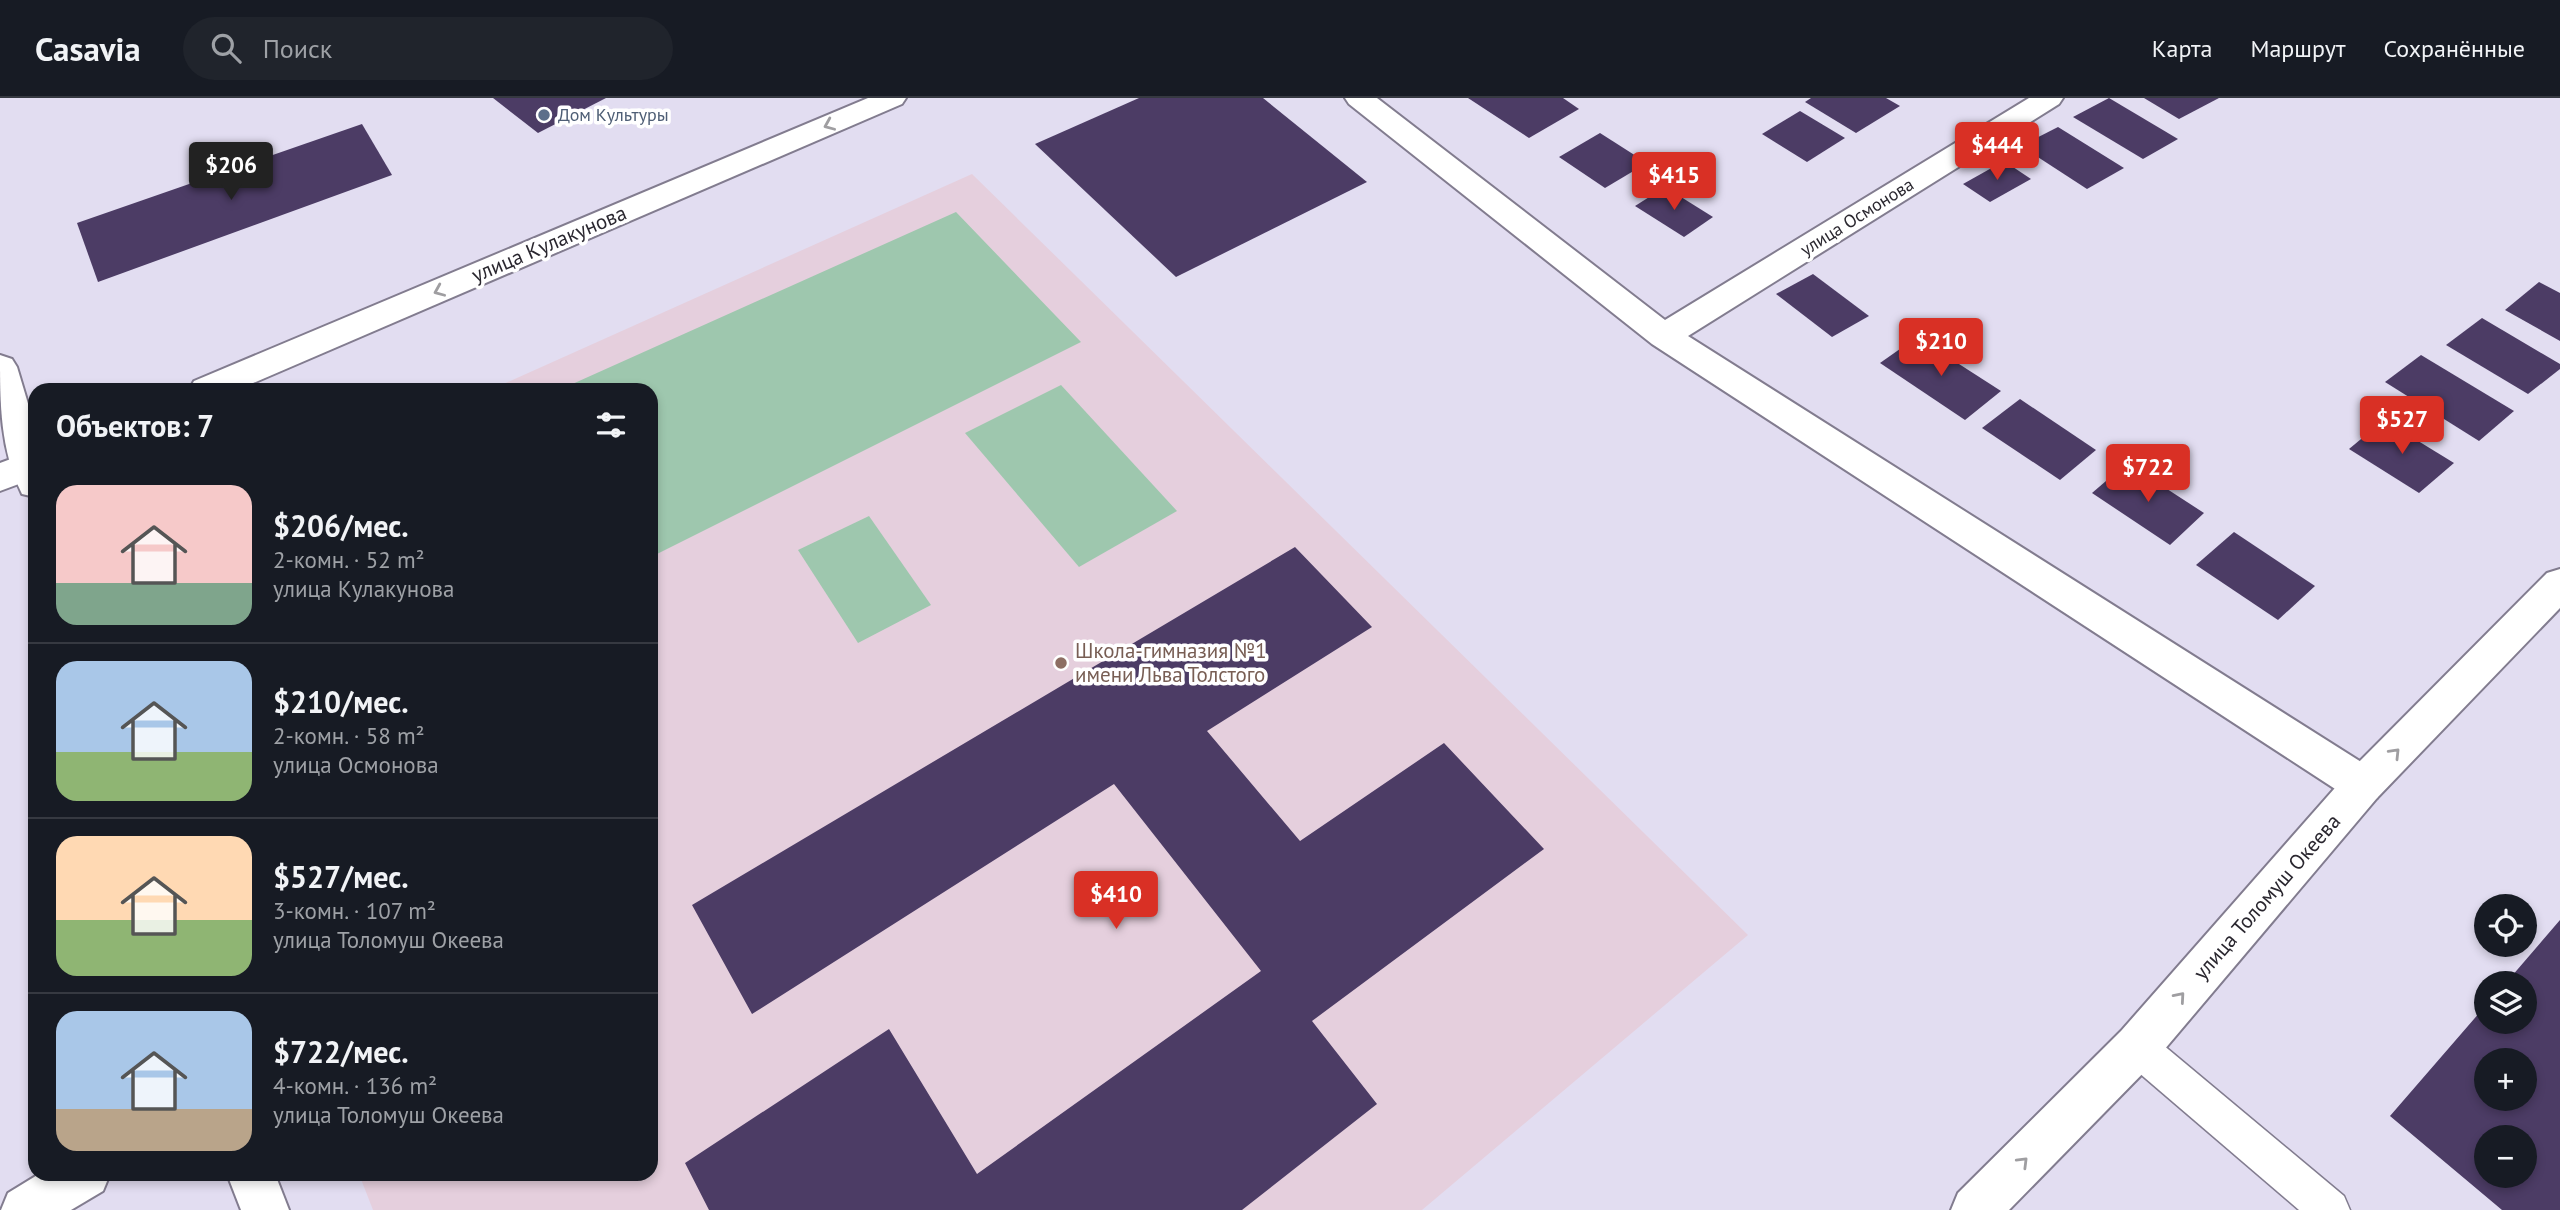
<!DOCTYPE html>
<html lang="ru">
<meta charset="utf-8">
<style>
body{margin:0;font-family:"PT Sans",sans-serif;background:#20242c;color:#f1f3f6;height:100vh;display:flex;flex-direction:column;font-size:26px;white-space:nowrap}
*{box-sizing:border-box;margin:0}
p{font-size:23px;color:#9ea1a6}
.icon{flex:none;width:38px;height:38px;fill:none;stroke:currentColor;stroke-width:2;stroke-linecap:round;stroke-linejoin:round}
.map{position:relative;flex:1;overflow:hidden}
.drawer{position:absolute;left:28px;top:285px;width:630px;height:798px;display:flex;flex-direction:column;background:#171b24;border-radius:21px;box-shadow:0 4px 10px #0003}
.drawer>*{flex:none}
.controls{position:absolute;left:2474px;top:796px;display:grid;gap:14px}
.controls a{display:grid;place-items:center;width:63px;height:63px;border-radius:50%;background:#171b24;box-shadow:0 4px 10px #0003;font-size:35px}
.price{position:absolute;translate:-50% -60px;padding:0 16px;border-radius:7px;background:#d93025;color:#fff;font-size:23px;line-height:46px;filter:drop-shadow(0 2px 4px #0008)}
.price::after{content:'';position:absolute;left:50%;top:42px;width:21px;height:16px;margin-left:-10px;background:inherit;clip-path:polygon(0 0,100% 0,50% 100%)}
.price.selected{background:#222;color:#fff}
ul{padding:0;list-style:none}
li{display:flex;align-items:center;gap:21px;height:175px;padding:0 28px}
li+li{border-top:2px solid #363941}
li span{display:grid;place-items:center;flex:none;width:196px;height:140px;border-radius:21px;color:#555}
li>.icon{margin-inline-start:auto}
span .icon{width:84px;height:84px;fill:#fffc;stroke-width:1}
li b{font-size:30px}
h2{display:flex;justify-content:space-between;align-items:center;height:84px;padding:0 28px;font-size:30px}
header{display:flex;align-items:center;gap:42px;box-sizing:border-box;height:98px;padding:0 35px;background:#171b24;border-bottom:2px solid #363941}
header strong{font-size:33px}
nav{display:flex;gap:38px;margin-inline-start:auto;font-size:24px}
.search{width:490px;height:63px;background:#20242c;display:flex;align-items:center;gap:18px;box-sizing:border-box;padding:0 24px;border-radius:38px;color:#9ea1a6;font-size:26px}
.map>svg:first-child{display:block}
</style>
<header>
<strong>Casavia</strong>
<div class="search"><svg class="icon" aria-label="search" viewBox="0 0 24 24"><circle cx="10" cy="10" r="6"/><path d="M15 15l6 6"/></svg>Поиск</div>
<nav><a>Карта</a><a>Маршрут</a><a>Сохранённые</a></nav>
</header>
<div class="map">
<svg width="2560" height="1112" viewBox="0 0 2560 1112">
<rect width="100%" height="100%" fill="#e2ddf1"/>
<!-- education -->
<polygon fill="#e5cfdd" points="972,76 1748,837 1422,1112 373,1112 359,1076 651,1076 651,292 490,292"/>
<!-- green -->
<g fill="#9ec7ae">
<polygon points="956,114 1081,244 651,459 651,292 559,292"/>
<polygon points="1061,287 1177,413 1079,469 965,335"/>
<polygon points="869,418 931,507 858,545 798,452"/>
</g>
<!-- building -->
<g fill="#4c3c65" fill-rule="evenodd">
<polygon points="493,0 606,0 538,35"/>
<polygon points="1139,0 1263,0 1367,84 1176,179 1035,46"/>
<polygon points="1468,0 1563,0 1579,11 1529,40"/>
<polygon points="1811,0 1886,0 1900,8 1856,35 1805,4"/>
<polygon points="2109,0 2178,41 2143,61 2073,19"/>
<polygon points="2144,0 2219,0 2179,21"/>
<polygon points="1800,13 1845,40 1807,64 1762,36"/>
<polygon points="362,26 392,77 98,184 77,125"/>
<polygon points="2058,29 2124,70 2087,91 2021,48"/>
<polygon points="1600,35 1647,65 1605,90 1559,59"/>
<polygon points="2004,63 2031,81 1990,104 1963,86"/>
<polygon points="1665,89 1713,119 1684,139 1635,108"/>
<polygon points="1813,176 1869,218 1832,239 1776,196"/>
<polygon points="2539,184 2560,195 2560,243 2505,212"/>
<polygon points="2482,220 2560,266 2560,271 2528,296 2446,247"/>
<polygon points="1917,239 2001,293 1965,322 1880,265"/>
<polygon points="2421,257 2514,313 2479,343 2385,284"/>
<polygon points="2020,301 2096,352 2060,382 1982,330"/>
<polygon points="2384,322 2454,365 2419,395 2349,351"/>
<polygon points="2127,365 2204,415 2170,447 2092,395"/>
<polygon points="2234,434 2315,488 2278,522 2196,467"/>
<polygon points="1295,449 1372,529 1207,633 1300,743 1444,645 1544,751 1312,923 1377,1006 1242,1112 709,1112 685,1065 889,931 977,1076 1261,873 1114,686 752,916 692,807"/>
<path d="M2560,822V1112H2502L2390,1018L2487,906V924H2525V886H2505ZM2487,962H2525V1001H2487ZM2487,1040H2525V1078H2487Z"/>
</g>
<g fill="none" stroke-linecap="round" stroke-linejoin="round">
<defs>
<polygon id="lane" points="2137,931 2150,936 2344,1098 2350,1112 2299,1112 2124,962 2118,949 2124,936"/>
<g id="street">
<polygon points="1345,0 1377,0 1665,222 2029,0 2063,0 2059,6 1688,238 2377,674 2383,687 2377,700 2363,705 2349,700 1652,246 1349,6"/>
<path d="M0,257L12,261L17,269L35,329V399L22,396C0,352 0,305 0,257Z"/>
<polygon points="39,1076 110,1076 103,1093 71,1112 1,1112 8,1095"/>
<polygon points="227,1076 275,1076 289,1112 241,1112"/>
</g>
<g id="secondary">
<polygon points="868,0 906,0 902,6 237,292 189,292 194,283"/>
<polygon points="35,352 35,380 0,393 0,365"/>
<polygon points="2560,471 2560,510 2377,700 2153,965 2009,1112 1951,1112 1958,1095 2121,933 2349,674 2547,475"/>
</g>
</defs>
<!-- lane casing -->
<use href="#lane" stroke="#827c8f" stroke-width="3"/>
<!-- street casing -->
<use href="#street" stroke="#827c8f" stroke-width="4"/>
<!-- secondary casing -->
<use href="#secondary" stroke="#827c8f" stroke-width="4"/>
<!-- lane -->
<use href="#lane" fill="#fff" fill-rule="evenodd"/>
<!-- street -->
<use href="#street" fill="#fff" fill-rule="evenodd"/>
<!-- secondary -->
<use href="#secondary" fill="#fff" fill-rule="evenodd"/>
</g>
<!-- one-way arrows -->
<defs><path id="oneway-chevron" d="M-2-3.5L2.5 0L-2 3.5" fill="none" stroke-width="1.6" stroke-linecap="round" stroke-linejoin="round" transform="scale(1.75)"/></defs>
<g stroke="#9f9ea1">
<use href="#oneway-chevron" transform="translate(829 27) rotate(157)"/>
<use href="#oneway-chevron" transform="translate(439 193) rotate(157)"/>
<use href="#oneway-chevron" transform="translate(2395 655) rotate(-46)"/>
<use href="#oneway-chevron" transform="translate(2180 899) rotate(-49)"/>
<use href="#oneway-chevron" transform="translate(2023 1064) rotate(-45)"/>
</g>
<!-- markers -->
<circle fill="#5c6f8a" stroke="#fff" stroke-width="2.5" cx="544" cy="17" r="7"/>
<circle fill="#8d6e63" stroke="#fff" stroke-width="2.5" cx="1061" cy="565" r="7"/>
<g text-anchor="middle" stroke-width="7" stroke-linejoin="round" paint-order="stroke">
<!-- far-service labels -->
<g font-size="18" fill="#4e5e75" stroke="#fff" text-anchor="start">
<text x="558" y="23">Дом Культуры</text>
</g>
<!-- far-street labels -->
<g font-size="18" fill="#2a272f" stroke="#fff">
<text transform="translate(1857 119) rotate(-32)" y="6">улица Осмонова</text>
</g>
<!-- street labels -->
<g font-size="21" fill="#2a272f" stroke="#fff">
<text transform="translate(549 146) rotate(-23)" y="7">улица Кулакунова</text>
<text transform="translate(2267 799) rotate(-49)" y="7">улица Толомуш Океева</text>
</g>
<!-- education labels -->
<g font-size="21" fill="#785e54" stroke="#fff" text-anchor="start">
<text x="1075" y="560">Школа-гимназия №1<tspan x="1075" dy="24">имени Льва Толстого</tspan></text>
</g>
</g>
</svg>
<div class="controls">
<a><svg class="icon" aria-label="locate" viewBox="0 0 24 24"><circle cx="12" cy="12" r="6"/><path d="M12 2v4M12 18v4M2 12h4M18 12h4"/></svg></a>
<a><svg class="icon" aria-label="layers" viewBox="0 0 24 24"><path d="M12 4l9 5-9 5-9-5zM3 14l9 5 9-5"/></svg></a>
<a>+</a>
<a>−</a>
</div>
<b class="price" style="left:1997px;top:84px">$444</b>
<b class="price selected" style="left:231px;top:104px">$206</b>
<b class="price" style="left:1674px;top:114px">$415</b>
<b class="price" style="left:1941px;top:280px">$210</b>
<b class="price" style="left:2402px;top:358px">$527</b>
<b class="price" style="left:2148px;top:406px">$722</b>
<b class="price" style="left:1116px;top:833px">$410</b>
<section class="drawer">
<h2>Объектов: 7<svg class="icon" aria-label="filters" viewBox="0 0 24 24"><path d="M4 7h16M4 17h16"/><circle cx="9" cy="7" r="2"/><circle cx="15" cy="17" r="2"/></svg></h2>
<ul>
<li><span style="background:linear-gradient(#f6c9c9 70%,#7fa58c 0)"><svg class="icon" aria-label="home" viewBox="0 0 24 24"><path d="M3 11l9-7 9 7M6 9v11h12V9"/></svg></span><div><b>$206/мес.</b><p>2-комн. · 52 m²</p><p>улица Кулакунова</p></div></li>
<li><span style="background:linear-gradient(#a9c7e8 65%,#8fb573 0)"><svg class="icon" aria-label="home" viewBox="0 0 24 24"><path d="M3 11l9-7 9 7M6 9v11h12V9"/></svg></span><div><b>$210/мес.</b><p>2-комн. · 58 m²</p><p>улица Осмонова</p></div></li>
<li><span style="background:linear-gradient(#ffd9b3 60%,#8fb573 0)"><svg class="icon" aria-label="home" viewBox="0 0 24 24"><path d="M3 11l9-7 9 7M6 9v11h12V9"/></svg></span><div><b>$527/мес.</b><p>3-комн. · 107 m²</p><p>улица Толомуш Океева</p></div></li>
<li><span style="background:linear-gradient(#a9c7e8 70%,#b9a48a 0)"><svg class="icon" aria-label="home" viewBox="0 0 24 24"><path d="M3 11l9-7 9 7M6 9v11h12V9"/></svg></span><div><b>$722/мес.</b><p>4-комн. · 136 m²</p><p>улица Толомуш Океева</p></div></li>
</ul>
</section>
</div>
